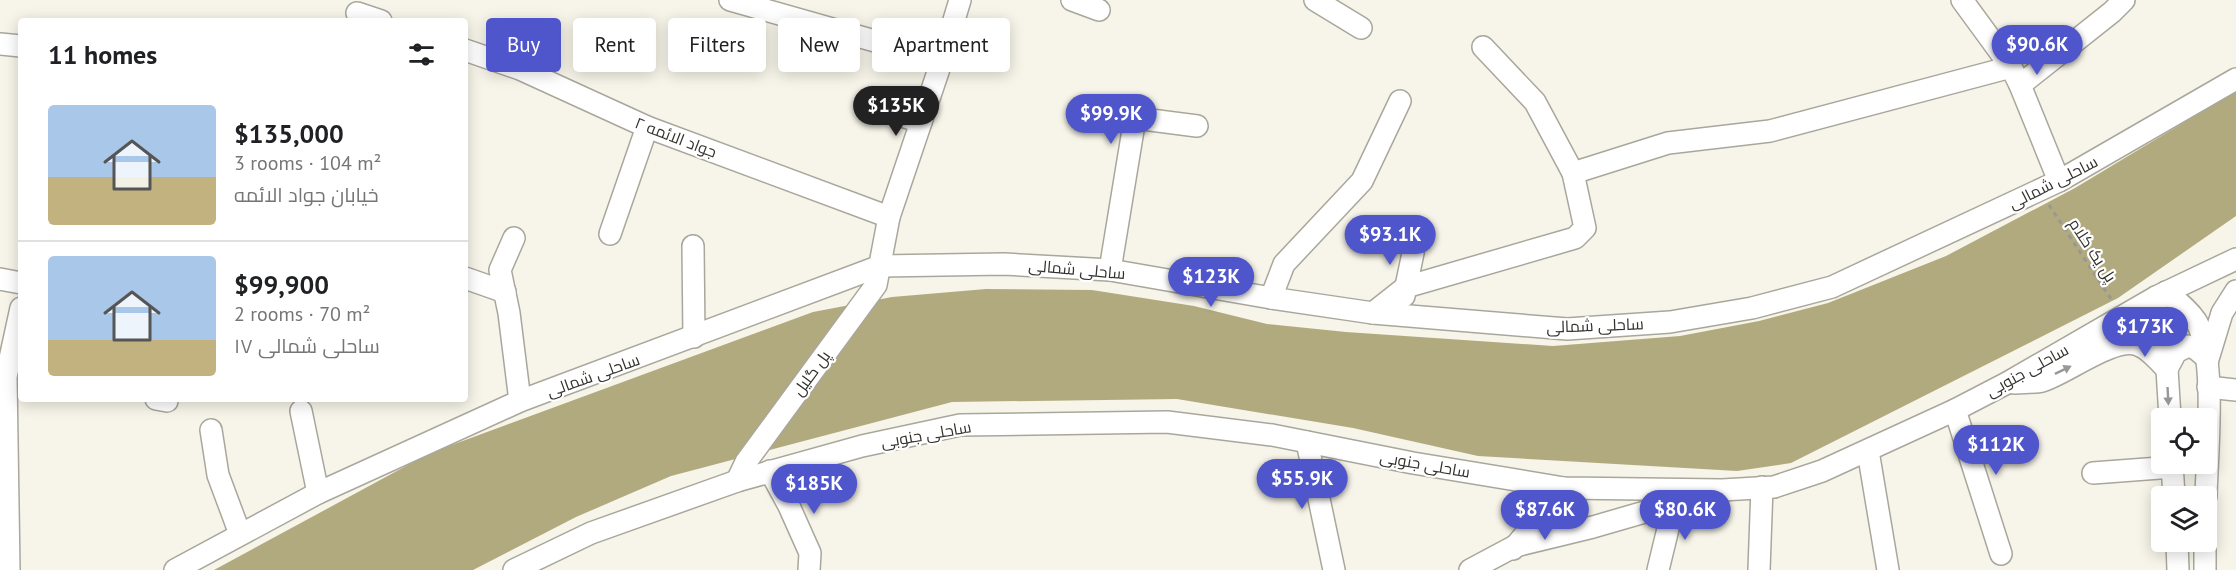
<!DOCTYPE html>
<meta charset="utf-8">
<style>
body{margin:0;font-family:"PT Sans",Cairo,sans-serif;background:#f6f6f6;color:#202124;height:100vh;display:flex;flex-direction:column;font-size:22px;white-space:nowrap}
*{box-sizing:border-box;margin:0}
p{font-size:20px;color:#757577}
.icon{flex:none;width:33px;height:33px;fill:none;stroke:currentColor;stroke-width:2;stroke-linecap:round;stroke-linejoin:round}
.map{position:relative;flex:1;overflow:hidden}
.details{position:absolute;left:18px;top:18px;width:450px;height:384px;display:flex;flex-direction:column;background:#fff;border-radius:6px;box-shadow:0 3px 15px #0003}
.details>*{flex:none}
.top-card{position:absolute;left:486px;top:18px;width:570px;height:54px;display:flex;gap:12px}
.tools{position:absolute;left:2151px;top:408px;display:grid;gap:12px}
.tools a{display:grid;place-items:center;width:66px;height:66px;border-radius:6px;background:#fff;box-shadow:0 3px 15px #0003;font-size:30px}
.price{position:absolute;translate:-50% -51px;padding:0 14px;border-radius:21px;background:#4f55cb;color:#fff;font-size:20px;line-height:39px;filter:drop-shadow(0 2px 3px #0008)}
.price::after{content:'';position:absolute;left:50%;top:36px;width:18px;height:14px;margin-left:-9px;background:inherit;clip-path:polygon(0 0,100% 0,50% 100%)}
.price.active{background:#222;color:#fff}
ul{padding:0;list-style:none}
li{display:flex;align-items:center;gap:18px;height:150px;padding:0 30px}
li+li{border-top:2px solid #e0e0e0}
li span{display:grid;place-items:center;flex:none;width:168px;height:120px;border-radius:6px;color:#555}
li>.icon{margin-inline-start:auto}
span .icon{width:72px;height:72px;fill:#fffc;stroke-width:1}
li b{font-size:26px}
h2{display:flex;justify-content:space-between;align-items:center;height:72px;padding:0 30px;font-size:26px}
.tag{padding:0 21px;border-radius:6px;background:#fff;box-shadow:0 3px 15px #0003;font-size:21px;line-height:54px}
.tag.active{background:#4f55cb;color:#fff}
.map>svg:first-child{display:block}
</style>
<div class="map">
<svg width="2236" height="570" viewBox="0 0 2236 570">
<rect width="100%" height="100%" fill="#f7f5e9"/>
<!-- water -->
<polygon fill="#b2aa7f" points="2236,91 2236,216 2118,298 1791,463 1737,471 1478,456 1353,428 1177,399 952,402 671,476 576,517 473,570 214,570 430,453 813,312 892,297 986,289 1092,290 1194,306 1267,324 1346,332 1553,346 1680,336 1759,321 1828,303 1946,256 2075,188"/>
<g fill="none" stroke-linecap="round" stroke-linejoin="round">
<defs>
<g id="minor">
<polyline points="730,0 942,60"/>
<polyline points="1072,0 1099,10"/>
<polyline points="1315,0 1361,28"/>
<polyline points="1962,0 2011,67 2020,85 2059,181"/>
<polyline points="357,13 381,21"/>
<polyline points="0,44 21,46"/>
<polyline points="465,50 520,69 647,127 889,217"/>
<polyline points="2020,85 2112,12 2124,0"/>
<polyline points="892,113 921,122"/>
<polyline points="1573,173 1668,143 1770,131 2011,67"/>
<polyline points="610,234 647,127"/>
<polyline points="514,238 500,270 509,313 520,401"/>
<polyline points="693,246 694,337"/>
<polyline points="1110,270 1135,118 1197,126"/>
<polyline points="465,278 505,292"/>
<polyline points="0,279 21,283"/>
<path d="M2166,292C2177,301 2188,309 2196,321C2217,356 2207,454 2206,496"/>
<polyline points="1404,296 1413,253"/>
<polyline points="2156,297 2157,319 2167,369 2170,418"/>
<polyline points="1271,298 1284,264 1362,181 1400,101"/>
<polyline points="1373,313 1406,287 1575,238 1585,228 1573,173 1535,102 1483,47"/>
<path d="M2014,383C2022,382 2034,383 2042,381C2066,374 2114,336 2138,345C2150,349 2158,361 2167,369L2176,352L2188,346L2196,349L2208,359L2222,313L2236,291"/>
<polyline points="2208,387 2236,390"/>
<polyline points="156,399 167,401"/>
<polyline points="1955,410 2001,554"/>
<polyline points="301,411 318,493"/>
<polyline points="211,430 218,475 240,534"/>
<polyline points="1307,442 1334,570"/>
<polyline points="1868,451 1888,570"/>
<polyline points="2172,464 2174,496"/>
<polyline points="770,471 789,506 810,553 809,570"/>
<polyline points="2093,473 2173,467"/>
<polyline points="737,481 746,462 876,285 889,217 942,60 960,0"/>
<polyline points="2177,542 2178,570"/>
<polyline points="1513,549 1564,488"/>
<polyline points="9,570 6,377 21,308"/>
<polyline points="175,570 318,493 520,401 880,266 1004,264 1110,270 1271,298 1373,313 1567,329 1670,322 1752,308 1832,287 2059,181 2236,79"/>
<polyline points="514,570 591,533 737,481 862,446 960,425 1167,422 1272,435 1413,463 1564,488 1722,490 1774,487 1822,471 1955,410 2007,383 2156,297 2236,259"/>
<polyline points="1470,570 1515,546 1593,527 1700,496"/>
<polyline points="1658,570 1674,504"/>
<polyline points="1759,570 1762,487"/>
<polyline points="2205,570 2205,542"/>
</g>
</defs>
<!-- minor casing -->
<use href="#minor" stroke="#a9a79c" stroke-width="24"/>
<!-- path -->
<polyline stroke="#99978f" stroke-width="3" stroke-dasharray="4.5 4.5" stroke-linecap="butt" points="2049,205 2113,302"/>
<!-- minor -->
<use href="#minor" stroke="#fff" stroke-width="21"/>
</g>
<!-- one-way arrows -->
<defs><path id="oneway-solid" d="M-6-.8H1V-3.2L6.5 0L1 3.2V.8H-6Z" transform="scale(1.5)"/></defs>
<g fill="#989896">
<use href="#oneway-solid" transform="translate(2063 370) rotate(-26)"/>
<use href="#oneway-solid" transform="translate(2168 396) rotate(87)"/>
</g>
<g text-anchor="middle" stroke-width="4.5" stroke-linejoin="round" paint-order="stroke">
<!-- street labels -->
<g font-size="16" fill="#32312d" stroke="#fff">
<text transform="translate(676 137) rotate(21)" y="6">جواد الائمه ۲</text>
<text transform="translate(2053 182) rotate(-27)" y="6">ساحلی شمالی</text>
<text transform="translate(2093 250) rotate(57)" y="6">پل یک کلام</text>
<text transform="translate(1077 269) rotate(5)" y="6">ساحلی شمالی</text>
<text transform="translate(1595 325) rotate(-2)" y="6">ساحلی شمالی</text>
<text transform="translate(2027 370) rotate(-29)" y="6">ساحلی جنوبی</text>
<text transform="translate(811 373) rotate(-54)" y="6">پل گلیل</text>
<text transform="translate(593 375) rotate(-20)" y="6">ساحلی شمالی</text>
<text transform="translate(926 434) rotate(-10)" y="6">ساحلی جنوبی</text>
<text transform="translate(1425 464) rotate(10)" y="6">ساحلی جنوبی</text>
</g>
</g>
</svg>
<div class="tools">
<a><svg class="icon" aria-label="locate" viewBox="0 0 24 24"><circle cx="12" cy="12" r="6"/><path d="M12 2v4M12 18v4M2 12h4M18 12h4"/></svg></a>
<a><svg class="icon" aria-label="layers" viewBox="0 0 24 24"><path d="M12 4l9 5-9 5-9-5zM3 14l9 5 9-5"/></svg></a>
</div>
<b class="price" style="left:2037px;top:76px">$90.6K</b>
<b class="price active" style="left:896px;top:137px">$135K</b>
<b class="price" style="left:1111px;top:145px">$99.9K</b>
<b class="price" style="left:1390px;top:266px">$93.1K</b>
<b class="price" style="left:1211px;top:308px">$123K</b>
<b class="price" style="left:2145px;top:358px">$173K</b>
<b class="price" style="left:1996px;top:476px">$112K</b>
<b class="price" style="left:1302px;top:510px">$55.9K</b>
<b class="price" style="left:814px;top:515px">$185K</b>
<b class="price" style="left:1545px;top:541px">$87.6K</b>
<b class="price" style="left:1685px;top:541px">$80.6K</b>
<div class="top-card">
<a class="tag active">Buy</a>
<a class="tag">Rent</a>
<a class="tag">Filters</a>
<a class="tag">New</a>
<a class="tag">Apartment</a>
</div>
<section class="details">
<h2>11 homes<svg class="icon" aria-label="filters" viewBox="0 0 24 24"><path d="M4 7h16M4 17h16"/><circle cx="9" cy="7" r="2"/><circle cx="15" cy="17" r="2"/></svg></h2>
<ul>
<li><span style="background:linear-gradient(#a9c7e8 60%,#c2b280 0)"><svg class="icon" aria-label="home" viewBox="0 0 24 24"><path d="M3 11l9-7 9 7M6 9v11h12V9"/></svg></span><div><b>$135,000</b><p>3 rooms · 104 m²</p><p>خیابان جواد الائمه</p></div></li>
<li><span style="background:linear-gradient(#a9c7e8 70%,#c2b280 0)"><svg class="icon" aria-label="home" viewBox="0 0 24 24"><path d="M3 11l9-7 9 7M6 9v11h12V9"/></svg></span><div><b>$99,900</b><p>2 rooms · 70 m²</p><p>ساحلی شمالی ۱۷</p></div></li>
</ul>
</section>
</div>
